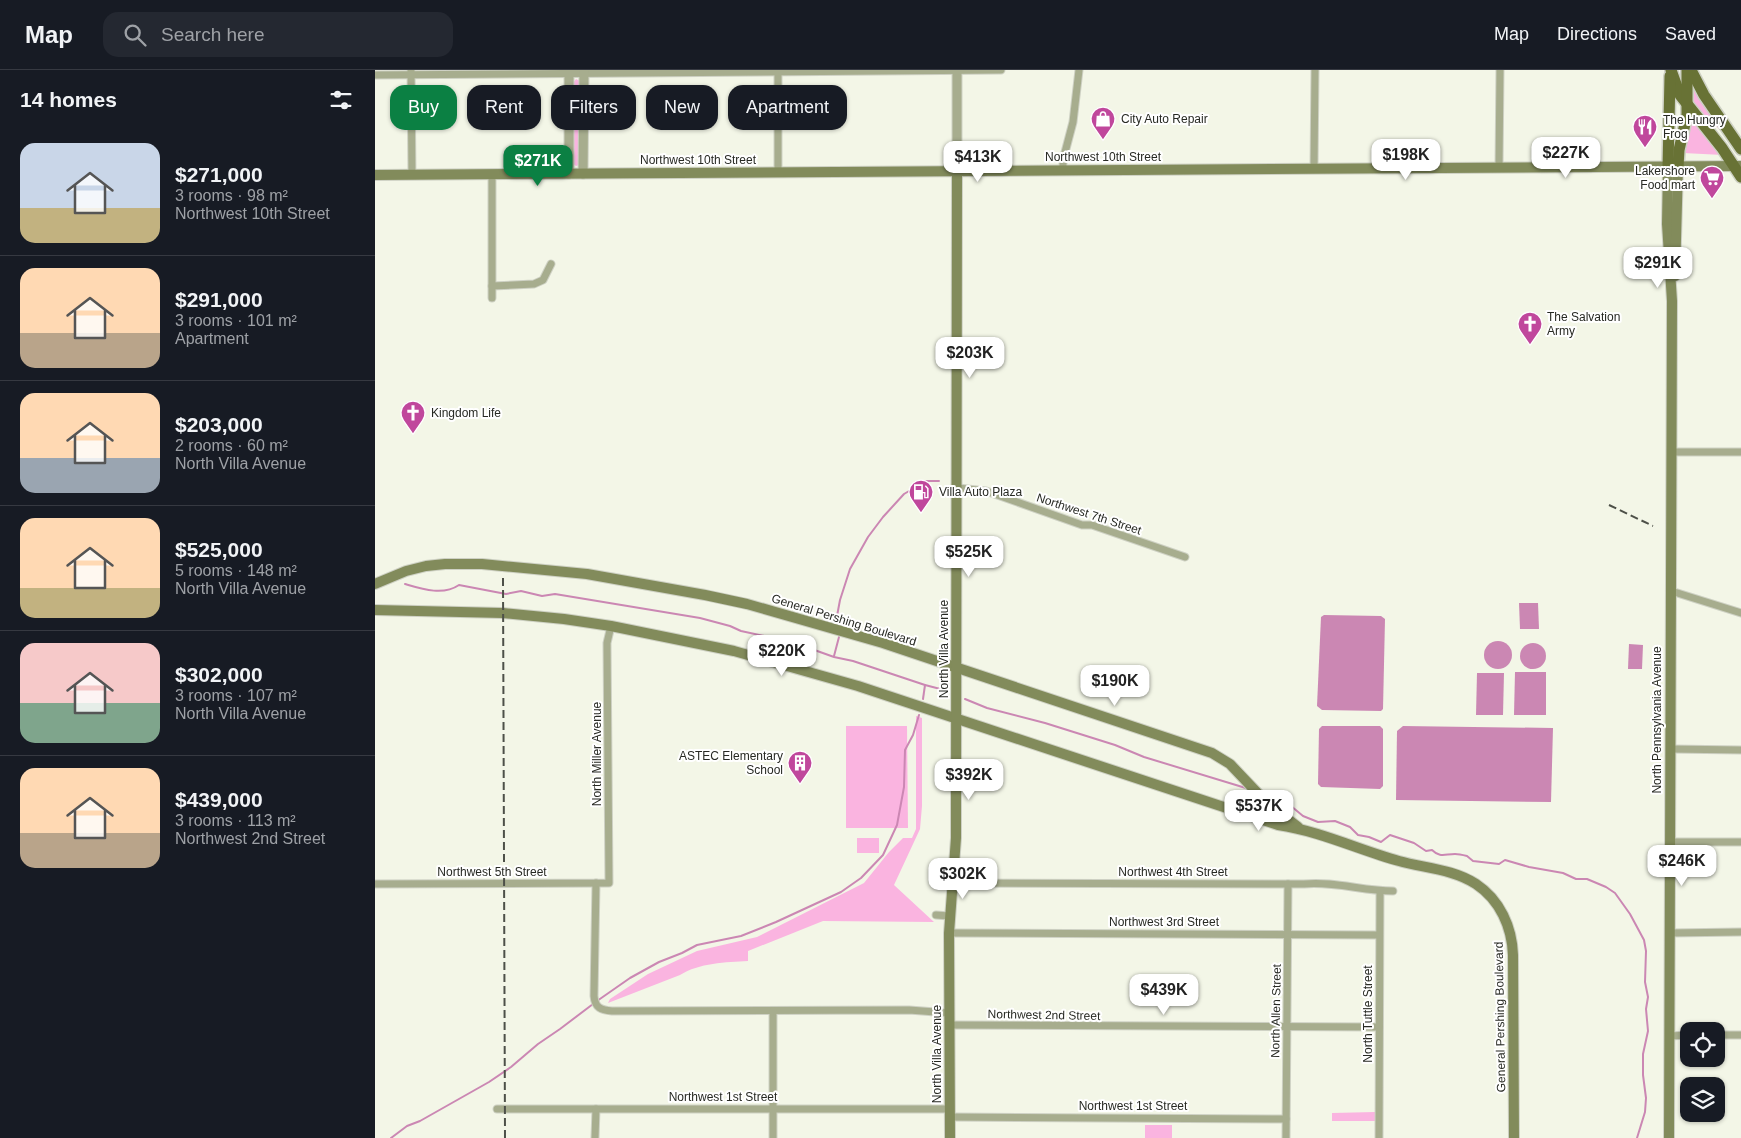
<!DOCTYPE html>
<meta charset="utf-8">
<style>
body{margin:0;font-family:Helvetica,sans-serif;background:#242831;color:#f1f3f6;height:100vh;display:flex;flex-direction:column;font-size:19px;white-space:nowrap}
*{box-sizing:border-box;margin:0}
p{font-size:16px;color:#9ea1a6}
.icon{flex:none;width:28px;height:28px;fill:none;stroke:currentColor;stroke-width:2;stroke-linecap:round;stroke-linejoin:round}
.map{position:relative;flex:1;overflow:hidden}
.side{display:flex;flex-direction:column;background:#171b24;width:375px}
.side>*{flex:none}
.banner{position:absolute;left:15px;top:15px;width:475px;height:45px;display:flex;gap:10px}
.controls{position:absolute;left:1305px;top:952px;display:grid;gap:10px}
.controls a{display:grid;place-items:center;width:45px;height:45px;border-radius:10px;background:#171b24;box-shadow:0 1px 4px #0004;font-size:25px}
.price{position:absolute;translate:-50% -42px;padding:0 11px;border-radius:10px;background:#fff;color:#222;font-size:16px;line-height:32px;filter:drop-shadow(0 1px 2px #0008)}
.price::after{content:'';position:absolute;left:50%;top:30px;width:15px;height:11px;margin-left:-8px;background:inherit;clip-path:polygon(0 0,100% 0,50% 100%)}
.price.active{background:#0b8043;color:#fff}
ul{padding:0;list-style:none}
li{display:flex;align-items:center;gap:15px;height:125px;padding:0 20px}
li+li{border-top:1px solid #363941}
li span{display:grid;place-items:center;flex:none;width:140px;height:100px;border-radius:15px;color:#555}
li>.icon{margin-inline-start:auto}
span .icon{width:60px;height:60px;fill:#fffc;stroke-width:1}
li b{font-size:21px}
h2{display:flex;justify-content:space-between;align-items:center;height:60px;padding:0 20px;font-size:21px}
.tag{padding:0 18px;border-radius:15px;background:#171b24;box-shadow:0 1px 4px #0004;font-size:18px;line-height:45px}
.tag.active{background:#0b8043;color:#fff}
header{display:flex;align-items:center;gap:30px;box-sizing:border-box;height:70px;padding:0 25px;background:#171b24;border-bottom:1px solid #363941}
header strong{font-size:24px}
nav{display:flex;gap:28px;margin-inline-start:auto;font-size:18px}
.search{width:350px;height:45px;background:#242831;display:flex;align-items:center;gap:12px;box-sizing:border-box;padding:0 18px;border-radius:15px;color:#9ea1a6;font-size:19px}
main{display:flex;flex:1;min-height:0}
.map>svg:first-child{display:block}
</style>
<header>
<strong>Map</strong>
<div class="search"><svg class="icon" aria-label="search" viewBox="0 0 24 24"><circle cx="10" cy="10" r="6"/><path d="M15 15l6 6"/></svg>Search here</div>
<nav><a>Map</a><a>Directions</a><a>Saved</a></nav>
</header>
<main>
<section class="side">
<h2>14 homes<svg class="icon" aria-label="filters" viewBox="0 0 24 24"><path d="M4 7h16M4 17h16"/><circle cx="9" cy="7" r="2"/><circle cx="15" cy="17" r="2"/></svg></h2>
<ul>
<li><span style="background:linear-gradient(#c9d6e8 65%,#c2b280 0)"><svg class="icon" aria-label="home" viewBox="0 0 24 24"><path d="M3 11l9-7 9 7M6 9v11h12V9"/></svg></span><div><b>$271,000</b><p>3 rooms · 98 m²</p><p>Northwest 10th Street</p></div></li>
<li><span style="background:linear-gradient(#ffd9b3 65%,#b9a48a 0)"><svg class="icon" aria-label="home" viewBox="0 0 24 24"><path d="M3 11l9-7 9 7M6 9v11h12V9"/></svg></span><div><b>$291,000</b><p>3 rooms · 101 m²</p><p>Apartment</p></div></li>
<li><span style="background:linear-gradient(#ffd9b3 65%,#9aa5b1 0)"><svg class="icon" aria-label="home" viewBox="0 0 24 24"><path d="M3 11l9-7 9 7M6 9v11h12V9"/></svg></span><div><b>$203,000</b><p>2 rooms · 60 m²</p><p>North Villa Avenue</p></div></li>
<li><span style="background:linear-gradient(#ffd9b3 70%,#c2b280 0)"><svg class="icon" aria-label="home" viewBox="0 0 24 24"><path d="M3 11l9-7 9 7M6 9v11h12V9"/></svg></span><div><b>$525,000</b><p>5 rooms · 148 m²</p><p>North Villa Avenue</p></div></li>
<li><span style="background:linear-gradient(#f6c9c9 60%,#7fa58c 0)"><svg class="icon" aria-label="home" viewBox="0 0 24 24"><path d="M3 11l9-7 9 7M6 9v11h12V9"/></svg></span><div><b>$302,000</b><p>3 rooms · 107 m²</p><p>North Villa Avenue</p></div></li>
<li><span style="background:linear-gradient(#ffd9b3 65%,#b9a48a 0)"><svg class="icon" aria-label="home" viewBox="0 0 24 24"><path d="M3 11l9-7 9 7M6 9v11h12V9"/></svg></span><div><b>$439,000</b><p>3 rooms · 113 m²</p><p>Northwest 2nd Street</p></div></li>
</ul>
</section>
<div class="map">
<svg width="1366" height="1068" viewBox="0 0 1366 1068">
<rect width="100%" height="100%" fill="#f3f6e7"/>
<!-- green -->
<g fill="#fab4e0">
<polygon points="201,9 205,11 204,95 201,96 197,93 198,13"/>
<polygon points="1317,16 1361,80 1348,63 1339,54 1329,49 1318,38"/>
<polygon points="1315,47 1348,85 1308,83"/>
<path d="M541,646L547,648V736L545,759L519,815L559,852L448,851L373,881V891C351,892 324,893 305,905L233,933L235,929L273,904L322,881L382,867L489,813L514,782L528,768H537L541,759Z"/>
<polygon points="471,656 532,656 533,758 471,758"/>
<rect x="482" y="768" width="22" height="15"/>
<polygon points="1000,1042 1000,1051 957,1051 957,1043"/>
<rect x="770" y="1055" width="27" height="13"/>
</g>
<!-- water -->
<g fill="#cb87b3">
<polygon points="1144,533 1163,533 1164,559 1145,559"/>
<polygon points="949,545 1006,546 1010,549 1008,639 1006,641 947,640 942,636 946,547"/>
<circle cx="1123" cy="585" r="14"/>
<circle cx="1158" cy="586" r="13"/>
<polygon points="1254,574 1268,575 1267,599 1253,599"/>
<polygon points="1140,602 1171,602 1171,645 1139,645"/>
<polygon points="1102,603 1129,603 1128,645 1101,645"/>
<polygon points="947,656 1005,656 1008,659 1008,716 1005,719 946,717 943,714 944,659"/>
<polygon points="1028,656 1178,658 1176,732 1021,730 1022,661"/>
</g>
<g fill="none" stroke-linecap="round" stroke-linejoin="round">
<!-- stream -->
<g stroke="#cb87b3" stroke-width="2">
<path d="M30,514C47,519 68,526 84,515L131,524L146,521L167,526L180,524L325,548L355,556L366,561L417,572L459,587L478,591L550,615L573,621"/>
<polyline points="466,556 462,546 465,530 475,499 493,467 508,447 529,424 551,411 564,411"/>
<polyline points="459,586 464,567"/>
<polyline points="548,629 550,615"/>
<polyline points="590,629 612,638 670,653 740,675 769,687 874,719"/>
<path d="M890,725L916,736L928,746L943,752L960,751L975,757L983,765L994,767L1006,772L1015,765L1039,773L1051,781L1057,780C1065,788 1070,784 1080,784C1084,784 1088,785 1092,786L1098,791L1124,794L1130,790L1154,797L1188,803L1201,809H1212L1231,817L1240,823L1255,844L1269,870L1271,881L1270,912L1273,927L1271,939L1273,961L1268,984V1005L1271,1028L1270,1042L1262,1068"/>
<polyline points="222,931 255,908 284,892 307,883 322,875 366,866 401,852 466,822 486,808 508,785 522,755 529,717 530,680 538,665 544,645"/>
<polyline points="16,1068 32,1056 45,1051 114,1012 136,997 163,974 185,959 218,934"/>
</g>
<defs>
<g id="minor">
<polyline points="36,0 37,105"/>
<polyline points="0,5 626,0"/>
<polyline points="1124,97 1125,0"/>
<polyline points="939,98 940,0"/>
<polyline points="688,100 688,90 698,52 704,0"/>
<polyline points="403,102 403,0"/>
<polyline points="117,216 159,214 168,210 176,194"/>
<polyline points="117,228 117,104"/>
<polyline points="1297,382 1366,382"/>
<polyline points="583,418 611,421 707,455 717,455 810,487"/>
<polyline points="1296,521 1366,543"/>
<polyline points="1296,679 1366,680"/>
<polyline points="1295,772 1366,772"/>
<path d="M221,813L219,926C220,938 226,940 237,941L534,940L574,943"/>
<path d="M577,813L929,814C959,811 988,821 1018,821"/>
<polyline points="0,814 234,813 232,573 236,556"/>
<polyline points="561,845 574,846"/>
<polyline points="574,863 1004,865"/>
<polyline points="1295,863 1366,862"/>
<polyline points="398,941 398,1068"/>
<polyline points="574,955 1004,957"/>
<polyline points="1341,965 1366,965"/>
<polyline points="1294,966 1314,965"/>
<polyline points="122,1039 575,1039"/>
<polyline points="575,1047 911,1049"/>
<polyline points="220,1068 221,1039"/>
<polyline points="911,1068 913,814"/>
<polyline points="1004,1068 1005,821"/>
</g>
<g id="tertiary">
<polyline points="582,101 582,0"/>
<polyline points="194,104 194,0"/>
<polyline points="208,104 209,0"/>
</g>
<g id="secondary">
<polyline points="1293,97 1292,154 1297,231 1294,1068"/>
<polyline points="0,105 1366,96"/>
<polyline points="1300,206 1303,97"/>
<polyline points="0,514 31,501 51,496 70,494 107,494 212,504 330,525 372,534 508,573 837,683 855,694 892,733 923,757"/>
<path d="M0,540L128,543L189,549L236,556L359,581L483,616L903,755C945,761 984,780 1024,791C1049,798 1078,799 1101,814C1125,830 1137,857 1138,885L1139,1068"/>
<polyline points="575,1068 574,863 581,768 581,735 582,101"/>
</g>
<g id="primary">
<polyline points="1296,0 1305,25 1347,78 1366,107"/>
<polyline points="1316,0 1329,25 1366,79"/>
<polyline points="1293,97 1295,6"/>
<polyline points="1303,97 1304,80 1312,45 1312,0"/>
</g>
</defs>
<!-- minor casing -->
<use href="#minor" stroke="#ced1c4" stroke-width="9"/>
<!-- tertiary casing -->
<use href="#tertiary" stroke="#ced1c4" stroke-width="11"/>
<!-- secondary casing -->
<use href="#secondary" stroke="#ced1c4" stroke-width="12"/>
<!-- primary casing -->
<use href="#primary" stroke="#ced1c4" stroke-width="14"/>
<!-- minor -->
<use href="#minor" stroke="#a7ad8e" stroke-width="7"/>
<!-- tertiary -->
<use href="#tertiary" stroke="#a7ad8e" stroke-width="9"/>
<!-- secondary -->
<use href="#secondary" stroke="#828b5b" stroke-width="10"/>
<!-- primary -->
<use href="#primary" stroke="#687235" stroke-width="11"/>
<!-- rail -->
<g stroke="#4d5048" stroke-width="2" stroke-dasharray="8 4" stroke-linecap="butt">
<polyline points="1234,435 1278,456"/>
<polyline points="128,508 130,1068"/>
</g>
</g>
<!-- icons -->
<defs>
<symbol id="shop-pin" viewBox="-11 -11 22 30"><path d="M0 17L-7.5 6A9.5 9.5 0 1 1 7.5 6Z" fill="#c0479c" stroke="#fff"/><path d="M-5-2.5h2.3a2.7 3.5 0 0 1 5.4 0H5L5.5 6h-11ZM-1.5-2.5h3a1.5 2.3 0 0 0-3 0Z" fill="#fff"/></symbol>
<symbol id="restaurant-pin" viewBox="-11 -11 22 30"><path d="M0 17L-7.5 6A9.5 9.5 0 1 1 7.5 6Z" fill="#c0479c" stroke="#fff"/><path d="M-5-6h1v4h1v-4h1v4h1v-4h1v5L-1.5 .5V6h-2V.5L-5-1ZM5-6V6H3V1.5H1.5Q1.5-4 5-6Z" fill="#fff"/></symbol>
<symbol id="supermarket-pin" viewBox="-11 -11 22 30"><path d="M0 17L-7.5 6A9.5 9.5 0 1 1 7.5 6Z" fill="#c0479c" stroke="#fff"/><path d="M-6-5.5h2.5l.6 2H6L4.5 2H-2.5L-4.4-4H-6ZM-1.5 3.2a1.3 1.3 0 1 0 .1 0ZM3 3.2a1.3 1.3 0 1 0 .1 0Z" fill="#fff"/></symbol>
<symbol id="church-pin" viewBox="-11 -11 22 30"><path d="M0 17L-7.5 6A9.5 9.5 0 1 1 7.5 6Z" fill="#c0479c" stroke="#fff"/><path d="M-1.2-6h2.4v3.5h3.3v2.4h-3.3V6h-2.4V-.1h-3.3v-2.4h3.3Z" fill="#fff"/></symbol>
<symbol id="fuel-pin" viewBox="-11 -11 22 30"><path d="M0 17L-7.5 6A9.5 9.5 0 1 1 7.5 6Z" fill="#c0479c" stroke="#fff"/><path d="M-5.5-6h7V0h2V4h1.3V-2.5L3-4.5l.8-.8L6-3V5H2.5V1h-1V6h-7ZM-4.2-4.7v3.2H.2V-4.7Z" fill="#fff"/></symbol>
<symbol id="building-pin" viewBox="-11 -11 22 30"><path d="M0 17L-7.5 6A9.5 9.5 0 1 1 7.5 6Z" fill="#c0479c" stroke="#fff"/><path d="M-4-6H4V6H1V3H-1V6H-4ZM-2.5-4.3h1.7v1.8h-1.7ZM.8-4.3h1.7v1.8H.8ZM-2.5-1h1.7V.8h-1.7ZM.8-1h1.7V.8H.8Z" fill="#fff"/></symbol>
</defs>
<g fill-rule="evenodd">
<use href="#shop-pin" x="714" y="35" width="28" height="38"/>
<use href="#restaurant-pin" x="1256" y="43" width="28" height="38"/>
<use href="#supermarket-pin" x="1323" y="94" width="28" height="38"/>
<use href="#church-pin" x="1141" y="240" width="28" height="38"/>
<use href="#church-pin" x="24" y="329" width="28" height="38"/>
<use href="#fuel-pin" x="532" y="408" width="28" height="38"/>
<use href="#building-pin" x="411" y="679" width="28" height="38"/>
</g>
<g text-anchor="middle" stroke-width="4" stroke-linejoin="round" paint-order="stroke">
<!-- poi labels -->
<g font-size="12" fill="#272923" stroke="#fff" text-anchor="start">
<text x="746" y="53">City Auto Repair</text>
<text x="1288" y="54">The Hungry<tspan x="1288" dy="14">Frog</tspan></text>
<text x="1320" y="105" text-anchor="end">Lakershore<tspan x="1320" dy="14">Food mart</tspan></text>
<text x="1172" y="251">The Salvation<tspan x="1172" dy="14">Army</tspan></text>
<text x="56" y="347">Kingdom Life</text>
<text x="564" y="426">Villa Auto Plaza</text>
<text x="408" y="690" text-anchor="end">ASTEC Elementary<tspan x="408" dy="14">School</tspan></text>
</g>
<!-- street labels -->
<g font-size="12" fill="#272923" stroke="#fff">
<text x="728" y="91">Northwest 10th Street</text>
<text x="323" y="94">Northwest 10th Street</text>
<text transform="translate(714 444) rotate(18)" y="4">Northwest 7th Street</text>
<text transform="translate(469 550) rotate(17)" y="4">General Pershing Boulevard</text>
<text transform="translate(569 579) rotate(-90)" y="4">North Villa Avenue</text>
<text transform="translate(1282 650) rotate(-90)" y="4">North Pennsylvania Avenue</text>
<text transform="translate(222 684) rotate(-90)" y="4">North Miller Avenue</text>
<text x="117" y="806">Northwest 5th Street</text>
<text x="798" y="806">Northwest 4th Street</text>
<text x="789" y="856">Northwest 3rd Street</text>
<text transform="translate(901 941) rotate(-89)" y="4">North Allen Street</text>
<text transform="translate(993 944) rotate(-90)" y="4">North Tuttle Street</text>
<text transform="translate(669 945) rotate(1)" y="4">Northwest 2nd Street</text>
<text transform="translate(1125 947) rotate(-91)" y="4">General Pershing Boulevard</text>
<text transform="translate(562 984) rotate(-90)" y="4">North Villa Avenue</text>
<text x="348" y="1031">Northwest 1st Street</text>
<text x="758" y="1040">Northwest 1st Street</text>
</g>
</g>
</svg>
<div class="controls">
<a><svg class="icon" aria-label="locate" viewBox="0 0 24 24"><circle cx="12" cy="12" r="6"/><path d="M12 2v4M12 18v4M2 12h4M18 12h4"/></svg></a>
<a><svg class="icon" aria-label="layers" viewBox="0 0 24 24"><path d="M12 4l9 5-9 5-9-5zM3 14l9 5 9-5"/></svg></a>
</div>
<b class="price" style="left:1191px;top:109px">$227K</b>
<b class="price" style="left:1031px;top:111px">$198K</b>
<b class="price" style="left:603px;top:113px">$413K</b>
<b class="price active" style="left:163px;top:117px">$271K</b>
<b class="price" style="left:1283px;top:219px">$291K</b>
<b class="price" style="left:595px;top:309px">$203K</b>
<b class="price" style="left:594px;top:508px">$525K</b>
<b class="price" style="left:407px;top:607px">$220K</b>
<b class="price" style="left:740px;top:637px">$190K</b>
<b class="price" style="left:594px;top:731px">$392K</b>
<b class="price" style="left:884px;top:762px">$537K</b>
<b class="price" style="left:1307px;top:817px">$246K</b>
<b class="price" style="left:588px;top:830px">$302K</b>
<b class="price" style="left:789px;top:946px">$439K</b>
<div class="banner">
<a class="tag active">Buy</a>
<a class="tag">Rent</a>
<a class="tag">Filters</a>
<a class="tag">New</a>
<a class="tag">Apartment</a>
</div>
</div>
</main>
